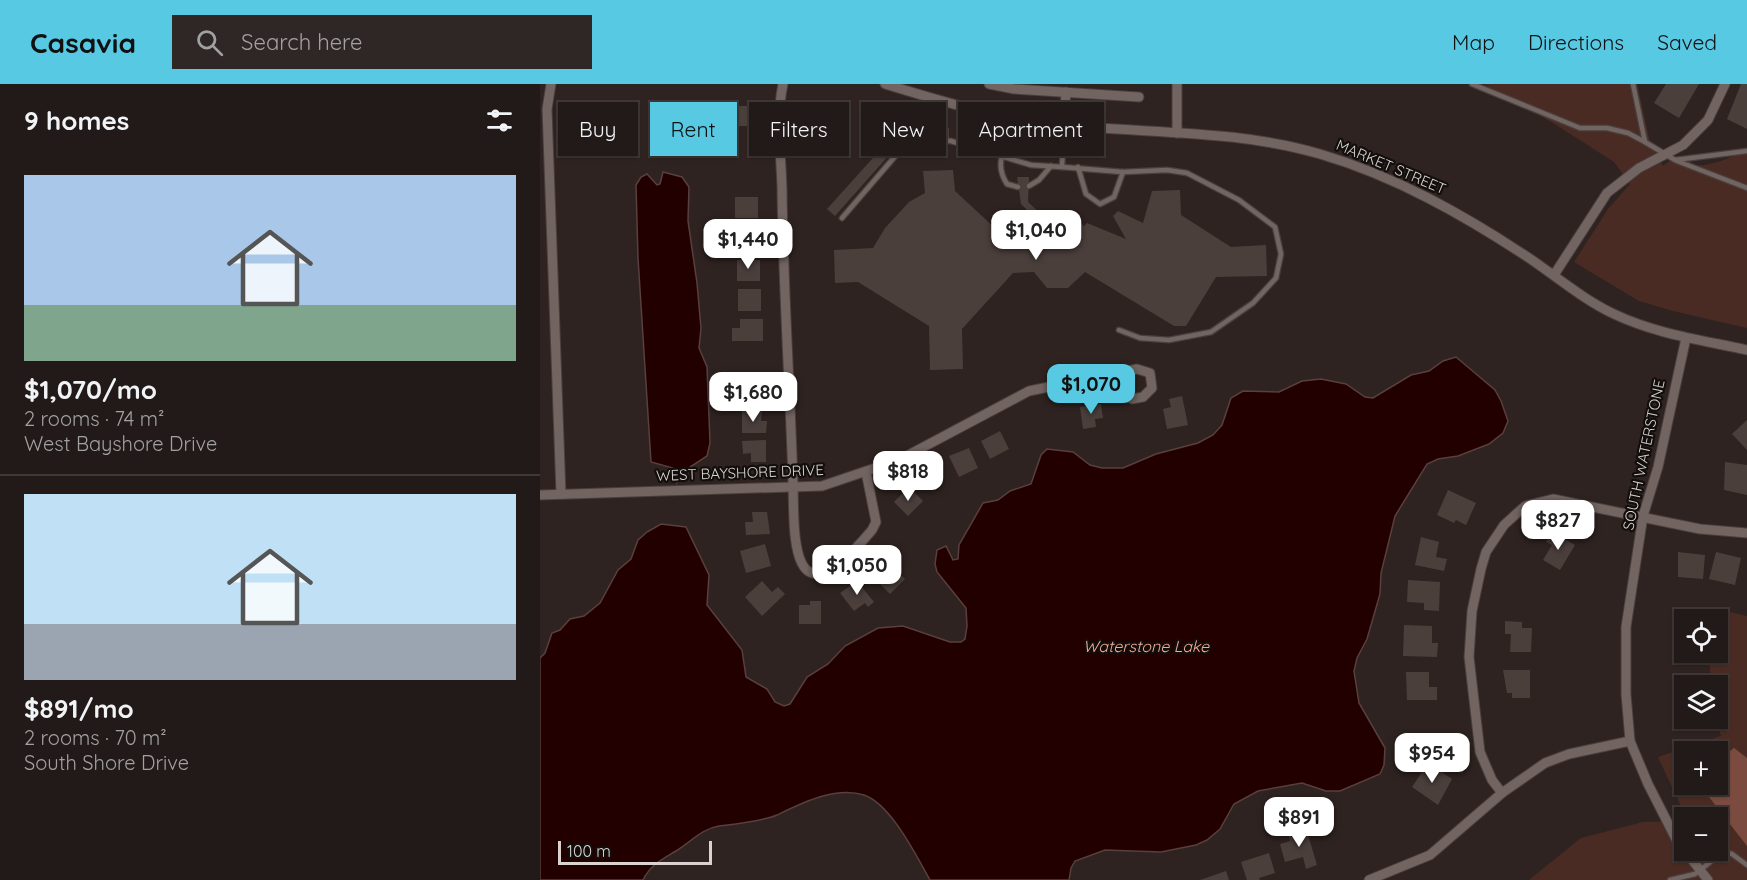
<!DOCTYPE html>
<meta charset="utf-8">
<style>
body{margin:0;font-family:Quicksand,sans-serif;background:#2e2725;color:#f1f3f6;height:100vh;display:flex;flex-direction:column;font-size:22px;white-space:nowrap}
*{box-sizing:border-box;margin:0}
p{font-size:20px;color:#a2a1a2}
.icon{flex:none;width:33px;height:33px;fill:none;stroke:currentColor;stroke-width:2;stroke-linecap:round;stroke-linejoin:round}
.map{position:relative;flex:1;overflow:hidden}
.drawer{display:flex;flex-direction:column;background:#221a18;width:540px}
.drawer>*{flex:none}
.top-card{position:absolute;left:18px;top:18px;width:570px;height:54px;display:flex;gap:12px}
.fabs{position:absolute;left:1134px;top:525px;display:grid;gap:12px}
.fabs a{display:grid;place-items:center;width:54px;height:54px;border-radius:0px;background:#221a18;box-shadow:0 2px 4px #0004,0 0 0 2px #3f3837;font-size:30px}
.scale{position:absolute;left:18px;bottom:15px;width:154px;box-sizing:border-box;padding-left:6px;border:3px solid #d9d2d0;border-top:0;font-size:16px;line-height:21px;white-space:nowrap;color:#d9d2d0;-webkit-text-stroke:4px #120e0c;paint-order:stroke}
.price{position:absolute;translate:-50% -51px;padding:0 14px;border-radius:12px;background:#fff;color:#222;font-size:20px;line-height:39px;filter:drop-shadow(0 2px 3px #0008)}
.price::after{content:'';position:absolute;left:50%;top:36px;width:18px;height:14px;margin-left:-9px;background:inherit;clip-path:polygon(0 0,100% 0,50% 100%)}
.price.current{background:#57c9e3;color:#111}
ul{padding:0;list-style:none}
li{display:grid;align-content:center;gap:12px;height:318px;padding:0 24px}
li+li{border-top:2px solid #3f3837}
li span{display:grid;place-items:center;height:186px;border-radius:0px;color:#555}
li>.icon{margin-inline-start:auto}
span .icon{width:108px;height:108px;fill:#fffc;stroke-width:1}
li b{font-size:26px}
h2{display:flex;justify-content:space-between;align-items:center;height:72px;padding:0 24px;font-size:26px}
.pill{padding:0 21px;border-radius:0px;background:#221a18;box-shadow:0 2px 4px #0004,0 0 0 2px #3f3837;font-size:21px;line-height:54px}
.pill.current{background:#57c9e3;color:#111}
header{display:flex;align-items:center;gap:36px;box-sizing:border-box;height:84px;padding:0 30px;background:#57c9e3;color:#111}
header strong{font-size:28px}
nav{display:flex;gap:33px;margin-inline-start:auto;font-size:21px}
.search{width:420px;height:54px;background:#2e2725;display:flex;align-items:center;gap:15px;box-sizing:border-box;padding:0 21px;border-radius:0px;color:#a2a1a2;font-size:22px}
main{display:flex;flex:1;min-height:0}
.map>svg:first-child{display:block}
</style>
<header>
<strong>Casavia</strong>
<div class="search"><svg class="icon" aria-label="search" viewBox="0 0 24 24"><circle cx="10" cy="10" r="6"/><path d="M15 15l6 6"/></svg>Search here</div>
<nav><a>Map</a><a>Directions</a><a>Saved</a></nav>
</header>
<main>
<section class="drawer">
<h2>9 homes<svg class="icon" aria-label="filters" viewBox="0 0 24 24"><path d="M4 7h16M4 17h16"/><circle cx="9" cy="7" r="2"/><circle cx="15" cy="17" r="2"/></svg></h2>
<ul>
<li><span style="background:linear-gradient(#a9c7e8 70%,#7fa58c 0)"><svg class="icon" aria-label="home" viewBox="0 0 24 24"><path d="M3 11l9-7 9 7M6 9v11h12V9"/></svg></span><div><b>$1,070/mo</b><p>2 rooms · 74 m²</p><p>West Bayshore Drive</p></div></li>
<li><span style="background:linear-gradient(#bfe0f5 70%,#9aa5b1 0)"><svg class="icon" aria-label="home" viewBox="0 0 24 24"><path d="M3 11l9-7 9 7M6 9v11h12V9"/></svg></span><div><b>$891/mo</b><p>2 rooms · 70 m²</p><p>South Shore Drive</p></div></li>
</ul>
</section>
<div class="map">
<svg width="1207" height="796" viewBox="0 0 1207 796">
<rect width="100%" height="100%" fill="#2e2320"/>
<!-- green -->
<g fill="#4a2b23" fill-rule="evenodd">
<path d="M944,0H1097L1110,58L1123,82L1131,76C1155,89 1186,77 1207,65V244L1133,227L1099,217L1034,178L1068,125L1090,100L1074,78L1013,39Z"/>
<path d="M1173,524L1207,532V796H989L1041,754L1103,738L1144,737V766H1178V734L1146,733L1118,673L1181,652L1176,635L1178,602L1171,601L1169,569L1178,568V536L1171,535ZM1144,668H1178V700H1144Z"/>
</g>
<!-- forest -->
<polygon fill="#7a4b3e" points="1194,664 1207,674 1207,762 1169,713 1168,701 1178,700 1178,676"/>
<!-- water -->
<g fill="#200" stroke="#593f3e" stroke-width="1.5">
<polygon points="123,88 142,93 149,103 148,137 157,199 161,244 159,264 167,283 170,359 167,372 147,385 137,399 133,384 111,378 98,174 96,101 101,93 107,90 117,101 120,100"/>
<path d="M916,273L955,306L961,317L968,337L963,349L949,360L918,372L898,375L887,380L855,432L841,489L840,510L827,555L817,574L814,587L819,619L845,664L844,681L840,690L800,707H786L762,699L718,707L694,720L680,745L667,756L656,761L621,768L565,766L535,777L531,784L529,796H390C377,773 351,720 324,711C295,702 262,719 237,731C223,737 195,740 179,742C161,745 151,758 136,767C123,775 110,781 103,796H0V574L5,569L12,549L20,546L30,535L44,532L60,519L78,486L91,475L98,456L107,448L121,440L146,443L169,491L167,521L202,566L206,593L227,605L235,618L244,622L250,620L267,593L288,580L305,562L338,544L363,542L410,558H421L425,555L427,542L426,524L397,488L395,480L397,466L406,462L413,476L418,475L419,461L443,419L458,416L470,407L491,400L501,371L507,365L533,368L550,381L562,384H583L616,370L658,359L673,351L682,341L691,314L703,307L739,308L762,297L781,295L806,300L825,313L833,314L871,291L889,287L903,277Z"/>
</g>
<!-- building -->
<g fill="#4b3f3c">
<polygon points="1126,0 1159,0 1139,34 1114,19"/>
<polygon points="1201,0 1207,0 1207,45 1187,35"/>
<polygon points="192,22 207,22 207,32 214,32 214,42 192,42"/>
<rect x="361" y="44" width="48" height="11"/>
<polygon points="350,55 358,61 295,132 287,125"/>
<polygon points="413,86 415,107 470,158 489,157 500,139 481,120 477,93 489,93 488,118 501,130 527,128 544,142 547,139 586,155 573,132 578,127 603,139 612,107 640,106 641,131 691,163 726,161 727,192 676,193 646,242 634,242 545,188 528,204 507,204 494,188 473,189 422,245 423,285 390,286 389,242 318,198 295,199 294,166 333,164 345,144 369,118 385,109 383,87"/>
<rect x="195" y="113" width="23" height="21"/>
<rect x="197" y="176" width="23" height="21"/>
<rect x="198" y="205" width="23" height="22"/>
<polygon points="200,235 223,235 223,257 192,257 192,244 200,244"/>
<polygon points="642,312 648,341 627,345 623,325 631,323 629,315"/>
<polygon points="561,320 563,334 555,335 556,343 543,345 540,323"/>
<polygon points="202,327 222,327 221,337 227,337 226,349 202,349"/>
<polygon points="1207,336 1207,366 1192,350"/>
<polygon points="460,347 469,365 450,375 441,357"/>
<polygon points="226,356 226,378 211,378 211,369 203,370 202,357"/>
<polygon points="429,364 438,384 419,393 409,372"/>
<polygon points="1185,378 1207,381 1207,411 1184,406"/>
<polygon points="369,403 383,417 368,432 354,418"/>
<polygon points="908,406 936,419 926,441 916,436 914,439 897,431"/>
<polygon points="212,428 227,428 230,450 206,451 205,438 213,438"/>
<polygon points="1012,448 1035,461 1020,486 1003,476 1012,461 1006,458"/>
<polygon points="881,453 899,458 896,473 907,475 904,487 875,481"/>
<polygon points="225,460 231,482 206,489 200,467"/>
<polygon points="1138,468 1165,471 1163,495 1138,493"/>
<polygon points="1176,468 1201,474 1195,501 1169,495"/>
<polygon points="342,472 365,495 350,510 331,491 338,484 334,480"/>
<polygon points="868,496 900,498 899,527 884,526 884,519 867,518"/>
<polygon points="222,497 232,508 238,503 245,510 222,532 205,513"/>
<polygon points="317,497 334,518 328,523 325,519 314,527 300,509"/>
<polygon points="270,517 281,517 281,540 259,540 259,521 270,521"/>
<polygon points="965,537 982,538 982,544 992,544 991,568 970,568 971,550 965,550"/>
<polygon points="864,541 892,542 892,559 898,559 897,573 863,572"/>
<polygon points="963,586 990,586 990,614 972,614 972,609 967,609"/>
<polygon points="866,588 889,588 889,603 897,603 897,616 867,616"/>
<polygon points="888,679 912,695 898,721 872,703"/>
<polygon points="766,744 777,781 766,785 763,773 745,778 740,760 750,757 748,749"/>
<polygon points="729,769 735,789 719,794 720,796 707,796 701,778"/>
<polygon points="686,787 689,796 660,796"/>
</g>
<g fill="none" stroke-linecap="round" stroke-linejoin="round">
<defs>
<g id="service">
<polyline points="932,0 1040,44 1067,44 1088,49 1105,58"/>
<polyline points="1093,0 1105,58 1135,76 1207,67"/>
<polyline points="524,41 522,83 583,88 627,86 647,89 699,116 735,143 741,170 736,194 713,219 671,248 629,256 600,254 579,246"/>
<path d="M462,72C459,83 461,91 467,100L478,103"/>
<polyline points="1137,77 1207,104"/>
<polyline points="538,83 546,110 560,120 574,113 583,88"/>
<polyline points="489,102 499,96 511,82"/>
<polyline points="302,134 370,55 411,57 491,81 522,83"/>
<polyline points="1130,796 1155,790 1183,768 1192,770 1207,781"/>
</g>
<g id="minor">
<polyline points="11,0 7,25 21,410"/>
<path d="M243,0C236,32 241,71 242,104C243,202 250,301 253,399C254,419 251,475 268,487C287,500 321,459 332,446L336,438L326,388"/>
<path d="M345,0C400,17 457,34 515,40C603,50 695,45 780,70C855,92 924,131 989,174C1017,193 1044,216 1074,230C1116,250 1162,256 1207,266"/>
<polyline points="449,0 474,5 599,13"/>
<polyline points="524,41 526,8"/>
<polyline points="637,49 637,0"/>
<polyline points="1014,191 1067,109 1099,84 1143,61 1168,36 1185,0"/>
<polyline points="1146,254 1118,383 1103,432 1086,543 1086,610 1090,657 1108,700 1137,757 1168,796"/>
<polyline points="0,411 282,402 359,376 489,307 597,285 610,289 612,304 603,313 592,315 559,292"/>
<polyline points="962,709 952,696 940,668 929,573 932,527 941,485 946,468 964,441 985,422 1013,415 1160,445 1207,449"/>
<polyline points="829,796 890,771 962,709 1005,679 1029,670 1090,657"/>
</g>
</defs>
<!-- service casing -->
<use href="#service" stroke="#493f3d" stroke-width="7"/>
<!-- minor casing -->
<use href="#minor" stroke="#493f3d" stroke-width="11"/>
<!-- service -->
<use href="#service" stroke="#716461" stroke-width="4.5"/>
<!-- minor -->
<use href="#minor" stroke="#716461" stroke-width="9"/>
</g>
<g text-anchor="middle" stroke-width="4.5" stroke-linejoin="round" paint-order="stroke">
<!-- street labels -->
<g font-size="15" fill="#d9d2d0" stroke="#120e0c">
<text transform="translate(851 83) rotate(23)" y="5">MARKET STREET</text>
<text transform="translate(1104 371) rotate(-78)" y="5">SOUTH WATERSTONE</text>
<text transform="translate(200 389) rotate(-2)" y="5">WEST BAYSHORE DRIVE</text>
</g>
<!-- water labels -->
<g font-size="16" font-style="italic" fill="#f6a893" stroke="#120e0c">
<text x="606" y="568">Waterstone Lake</text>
</g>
</g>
</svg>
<div class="fabs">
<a><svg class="icon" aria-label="locate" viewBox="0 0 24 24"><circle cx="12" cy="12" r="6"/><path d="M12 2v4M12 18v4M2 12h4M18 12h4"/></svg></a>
<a><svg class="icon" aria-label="layers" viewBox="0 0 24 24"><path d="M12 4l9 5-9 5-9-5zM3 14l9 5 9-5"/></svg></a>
<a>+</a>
<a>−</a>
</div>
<div class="scale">100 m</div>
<b class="price" style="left:496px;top:177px">$1,040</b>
<b class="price" style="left:208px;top:186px">$1,440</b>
<b class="price current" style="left:551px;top:331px">$1,070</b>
<b class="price" style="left:213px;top:339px">$1,680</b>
<b class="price" style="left:368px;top:418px">$818</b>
<b class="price" style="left:1018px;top:467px">$827</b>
<b class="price" style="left:317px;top:512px">$1,050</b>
<b class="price" style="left:892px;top:700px">$954</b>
<b class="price" style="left:759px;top:764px">$891</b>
<div class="top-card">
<a class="pill">Buy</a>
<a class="pill current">Rent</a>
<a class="pill">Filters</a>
<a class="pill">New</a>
<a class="pill">Apartment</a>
</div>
</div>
</main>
